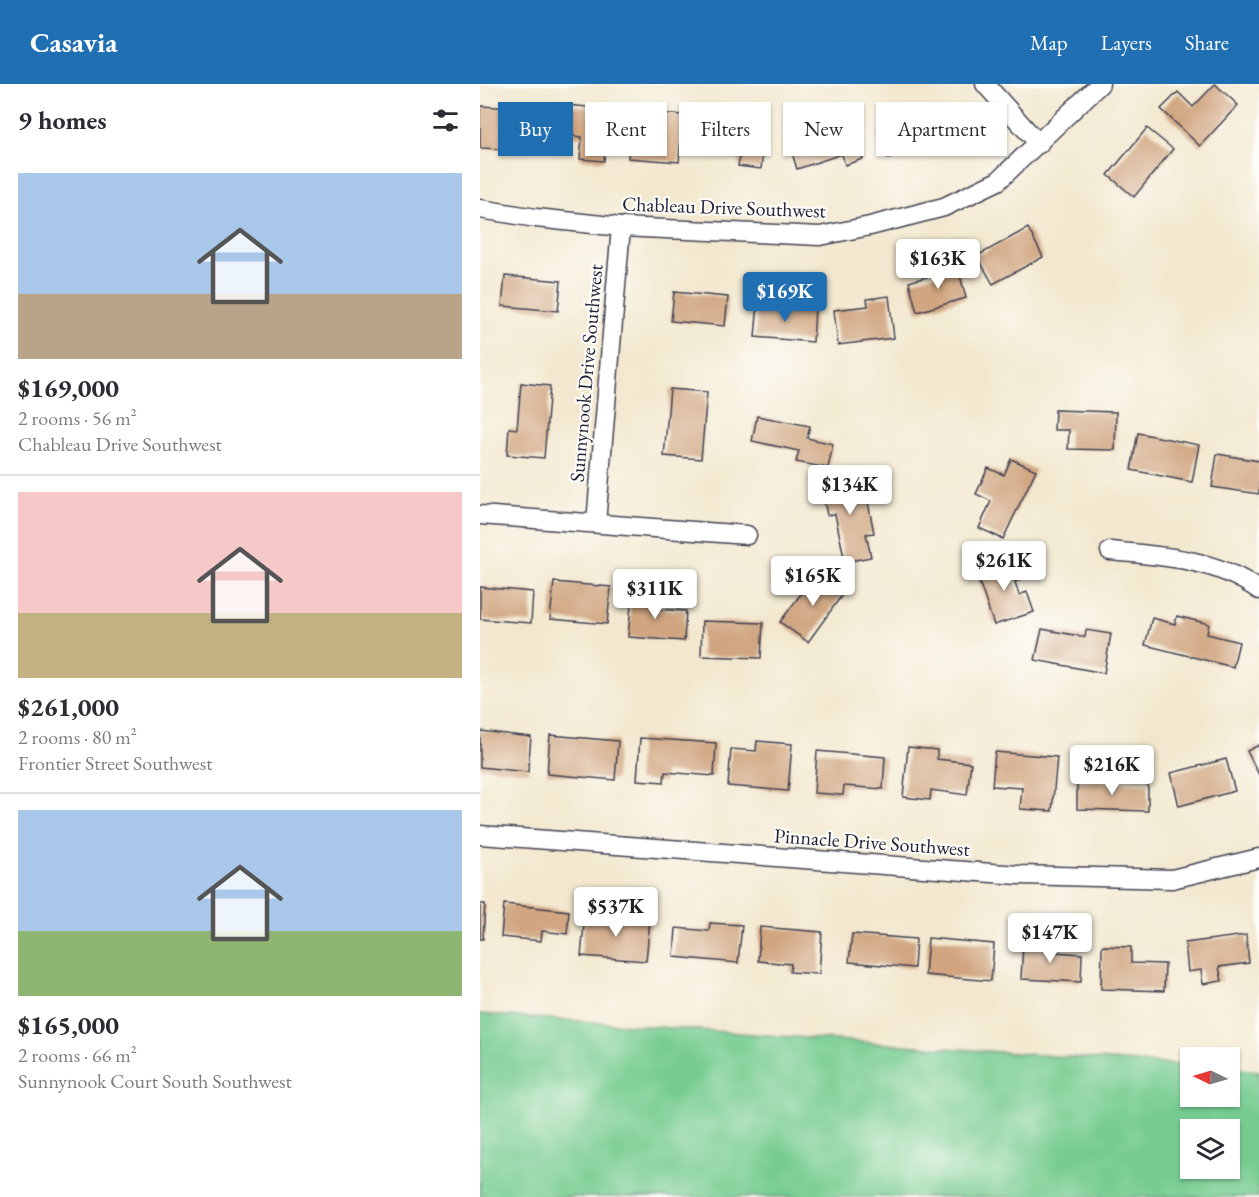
<!DOCTYPE html>
<meta charset="utf-8">
<style>
body{margin:0;font-family:"EB Garamond",serif;background:#f2f2f3;color:#2b2b33;height:100vh;display:flex;flex-direction:column;font-size:22px;white-space:nowrap}
*{box-sizing:border-box;margin:0}
p{font-size:20px;color:#7c7c81}
.icon{flex:none;width:33px;height:33px;fill:none;stroke:currentColor;stroke-width:2;stroke-linecap:round;stroke-linejoin:round}
.map{position:relative;flex:1;overflow:hidden}
.panel{display:flex;flex-direction:column;background:#fff;width:480px}
.panel>*{flex:none}
.guide{position:absolute;left:18px;top:18px;width:570px;height:54px;display:flex;gap:12px}
.needle{width:39px;rotate:275deg}
.controls{position:absolute;left:700px;top:963px;display:grid;gap:12px}
.controls a{display:grid;place-items:center;width:60px;height:60px;border-radius:0px;background:#fff;box-shadow:0 2px 4px #0004;font-size:30px}
.price{position:absolute;translate:-50% -51px;padding:0 14px;border-radius:6px;background:#fff;color:#222;font-size:20px;line-height:39px;filter:drop-shadow(0 2px 3px #0008)}
.price::after{content:'';position:absolute;left:50%;top:36px;width:18px;height:14px;margin-left:-9px;background:inherit;clip-path:polygon(0 0,100% 0,50% 100%)}
.price.current{background:#1f6fb2;color:#fff}
ul{padding:0;list-style:none}
li{display:grid;align-content:center;gap:12px;height:318px;padding:0 18px}
li+li{border-top:2px solid #e1e1e2}
li span{display:grid;place-items:center;height:186px;border-radius:0px;color:#555}
li>.icon{margin-inline-start:auto}
span .icon{width:108px;height:108px;fill:#fffc;stroke-width:1}
li b{font-size:26px}
h2{display:flex;justify-content:space-between;align-items:center;height:72px;padding:0 18px;font-size:26px}
.pill{padding:0 21px;border-radius:0px;background:#fff;box-shadow:0 2px 4px #0004;font-size:21px;line-height:54px}
.pill.current{background:#1f6fb2;color:#fff}
header{display:flex;align-items:center;gap:36px;box-sizing:border-box;height:84px;padding:0 30px;background:#1f6fb2;color:#fff}
header strong{font-size:28px}
nav{display:flex;gap:33px;margin-inline-start:auto;font-size:21px}
main{display:flex;flex:1;min-height:0}
.map>svg:first-child{display:block}
</style>
<header>
<strong>Casavia</strong>
<nav><a>Map</a><a>Layers</a><a>Share</a></nav>
</header>
<main>
<section class="panel">
<h2>9 homes<svg class="icon" aria-label="filters" viewBox="0 0 24 24"><path d="M4 7h16M4 17h16"/><circle cx="9" cy="7" r="2"/><circle cx="15" cy="17" r="2"/></svg></h2>
<ul>
<li><span style="background:linear-gradient(#a9c7e8 65%,#b9a48a 0)"><svg class="icon" aria-label="home" viewBox="0 0 24 24"><path d="M3 11l9-7 9 7M6 9v11h12V9"/></svg></span><div><b>$169,000</b><p>2 rooms · 56 m²</p><p>Chableau Drive Southwest</p></div></li>
<li><span style="background:linear-gradient(#f6c9c9 65%,#c2b280 0)"><svg class="icon" aria-label="home" viewBox="0 0 24 24"><path d="M3 11l9-7 9 7M6 9v11h12V9"/></svg></span><div><b>$261,000</b><p>2 rooms · 80 m²</p><p>Frontier Street Southwest</p></div></li>
<li><span style="background:linear-gradient(#a9c7e8 65%,#8fb573 0)"><svg class="icon" aria-label="home" viewBox="0 0 24 24"><path d="M3 11l9-7 9 7M6 9v11h12V9"/></svg></span><div><b>$165,000</b><p>2 rooms · 66 m²</p><p>Sunnynook Court South Southwest</p></div></li>
</ul>
</section>
<div class="map">
<svg width="779" height="1113" viewBox="0 0 779 1113">
<rect width="100%" height="100%" fill="#fdfcf7"/>
<filter id="ink" filterUnits="userSpaceOnUse"><feTurbulence type="fractalNoise" baseFrequency=".0167" numOctaves="2"/><feDisplacementMap in="SourceGraphic" scale="12" xChannelSelector="R" yChannelSelector="G"/><feConvolveMatrix kernelMatrix="1 2 1 2 8 2 1 2 1" color-interpolation-filters="sRGB"/></filter>
<filter id="wash" filterUnits="userSpaceOnUse"><feTurbulence type="fractalNoise" baseFrequency=".008" numOctaves="4" result="noise"/><feDisplacementMap in="SourceGraphic" scale="24" xChannelSelector="R" yChannelSelector="G"/><feGaussianBlur stdDeviation="1.35" result="paint"/><feColorMatrix in="noise" values="0 0 0 0 0 0 0 0 0 0 0 0 0 0 0 0 0 1.4 0 .05"/><feComposite in="paint" operator="in"/></filter>
<g filter="url(#wash)">
<rect width="100%" height="100%" fill="#f3e8cf"/>
<!-- green -->
<path fill="#76cc90" stroke="#4c7766" stroke-width="1.5" fill-rule="evenodd" d="M0,930L711,982V1012H750V984L779,987V1113H0ZM711,1046H750V1084H711Z"/>
<g id="blocks">
<!-- building -->
<g fill="#d0a580">
<polygon points="735,0 758,21 720,62 681,25 698,8 713,23"/>
<polygon points="66,19 128,25 124,77 100,75 102,53 63,49"/>
<polygon points="0,22 47,25 46,45 25,44 23,65 0,64"/>
<polygon points="236,23 287,29 281,85 258,82 260,72 231,69"/>
<polygon points="457,26 467,54 408,74 398,47"/>
<polygon points="152,27 203,31 199,78 148,74"/>
<polygon points="353,33 358,50 374,45 383,75 365,81 362,70 317,85 306,49"/>
<polygon points="667,44 693,65 654,113 628,91"/>
<polygon points="548,144 563,173 513,200 497,172"/>
<polygon points="478,184 486,214 437,228 429,198"/>
<polygon points="25,192 81,197 78,227 22,222"/>
<polygon points="194,208 248,213 245,242 191,237"/>
<polygon points="409,212 414,254 358,261 354,226 388,222 387,215"/>
<polygon points="278,219 335,224 333,258 275,253"/>
<polygon points="41,299 70,302 64,374 27,371 29,344 37,345"/>
<polygon points="190,305 227,308 221,375 184,372"/>
<polygon points="575,326 636,328 635,366 588,365 589,346 574,346"/>
<polygon points="277,332 330,342 327,354 353,360 348,384 316,378 319,367 272,357"/>
<polygon points="658,349 719,361 712,398 651,386"/>
<polygon points="737,370 779,377 779,410 732,403"/>
<polygon points="531,375 556,386 523,455 499,444 511,417 496,410 508,384 524,391"/>
<polygon points="383,393 394,449 386,450 391,473 365,478 355,430 347,431 341,402"/>
<polygon points="536,475 543,495 535,498 539,511 547,508 554,528 514,541 496,489"/>
<polygon points="338,487 365,507 328,558 300,538"/>
<polygon points="74,498 131,503 127,540 70,535"/>
<polygon points="0,503 53,508 51,539 0,535"/>
<polygon points="152,510 179,512 177,525 206,527 204,557 148,553"/>
<polygon points="697,532 729,540 727,550 759,558 753,583 665,561 672,534 695,540"/>
<polygon points="222,537 283,539 281,574 221,572"/>
<polygon points="562,545 605,553 606,546 631,550 624,589 555,576"/>
<polygon points="0,647 51,653 48,688 0,683"/>
<polygon points="70,651 138,657 135,696 67,690"/>
<polygon points="160,654 236,659 234,692 185,688 184,698 157,696"/>
<polygon points="277,657 312,660 308,707 248,702 251,665 276,667"/>
<polygon points="779,661 779,691 767,667"/>
<polygon points="428,663 457,666 457,675 491,679 487,711 451,706 450,716 423,713"/>
<polygon points="337,667 405,673 403,705 364,702 363,711 334,709"/>
<polygon points="515,668 577,673 572,727 540,725 542,704 512,702"/>
<polygon points="746,675 755,707 699,722 691,689"/>
<polygon points="597,698 668,700 668,727 597,725"/>
<polygon points="0,820 5,820 3,855 0,855"/>
<polygon points="24,820 89,827 87,850 62,847 61,857 21,853"/>
<polygon points="105,830 170,835 166,877 101,872"/>
<polygon points="230,839 262,841 258,879 194,873 196,844 229,847"/>
<polygon points="280,843 342,848 339,890 310,888 311,880 278,877"/>
<polygon points="372,850 436,855 434,884 369,878"/>
<polygon points="766,851 769,879 739,883 742,897 723,900 721,886 708,888 705,859"/>
<polygon points="448,854 514,860 511,897 445,891"/>
<polygon points="543,860 574,861 574,868 602,870 601,898 541,895"/>
<polygon points="622,862 651,863 651,879 685,880 684,907 621,905"/>
</g>
</g>
</g>
<g filter="url(#ink)">
<use href="#blocks" fill-opacity="0" stroke="#414051" stroke-width="1.5"/>
<g fill="none" stroke-linecap="round" stroke-linejoin="round">
<defs>
<g id="street">
<polyline points="505,0 559,60"/>
<polyline points="0,125 56,134 141,143 340,152 390,142 464,123 518,97 620,0"/>
<polyline points="0,431 267,451"/>
<polyline points="116,439 141,143"/>
<path d="M630,467C681,472 735,474 779,506"/>
<polyline points="0,751 539,791 692,795 779,774"/>
</g>
</defs>
<!-- street casing -->
<use href="#street" stroke="#414051" stroke-width="21"/>
<!-- street -->
<use href="#street" stroke="#fff" stroke-width="18"/>
</g>
</g>
<g text-anchor="middle" stroke-width="4.5" stroke-linejoin="round" paint-order="stroke">
<!-- street labels -->
<g font-size="20" fill="#22223b" stroke="#fdfcf7">
<text transform="translate(244 123) rotate(2)" y="7">Chableau Drive Southwest</text>
<text transform="translate(106 289) rotate(-85)" y="7">Sunnynook Drive Southwest</text>
<text transform="translate(392 758) rotate(4)" y="7">Pinnacle Drive Southwest</text>
</g>
</g>
</svg>
<div class="controls">
<a><svg class="needle" viewBox="-14 -14 28 28"><path d="M0-13l5 13h-10z" fill="#e53935"/><path d="M0 13l5-13h-10z" fill="#7c7c81"/></svg></a>
<a><svg class="icon" aria-label="layers" viewBox="0 0 24 24"><path d="M12 4l9 5-9 5-9-5zM3 14l9 5 9-5"/></svg></a>
</div>
<b class="price" style="left:458px;top:206px">$163K</b>
<b class="price current" style="left:305px;top:239px">$169K</b>
<b class="price" style="left:370px;top:432px">$134K</b>
<b class="price" style="left:524px;top:508px">$261K</b>
<b class="price" style="left:333px;top:523px">$165K</b>
<b class="price" style="left:175px;top:536px">$311K</b>
<b class="price" style="left:632px;top:712px">$216K</b>
<b class="price" style="left:136px;top:854px">$537K</b>
<b class="price" style="left:570px;top:880px">$147K</b>
<div class="guide">
<a class="pill current">Buy</a>
<a class="pill">Rent</a>
<a class="pill">Filters</a>
<a class="pill">New</a>
<a class="pill">Apartment</a>
</div>
</div>
</main>
